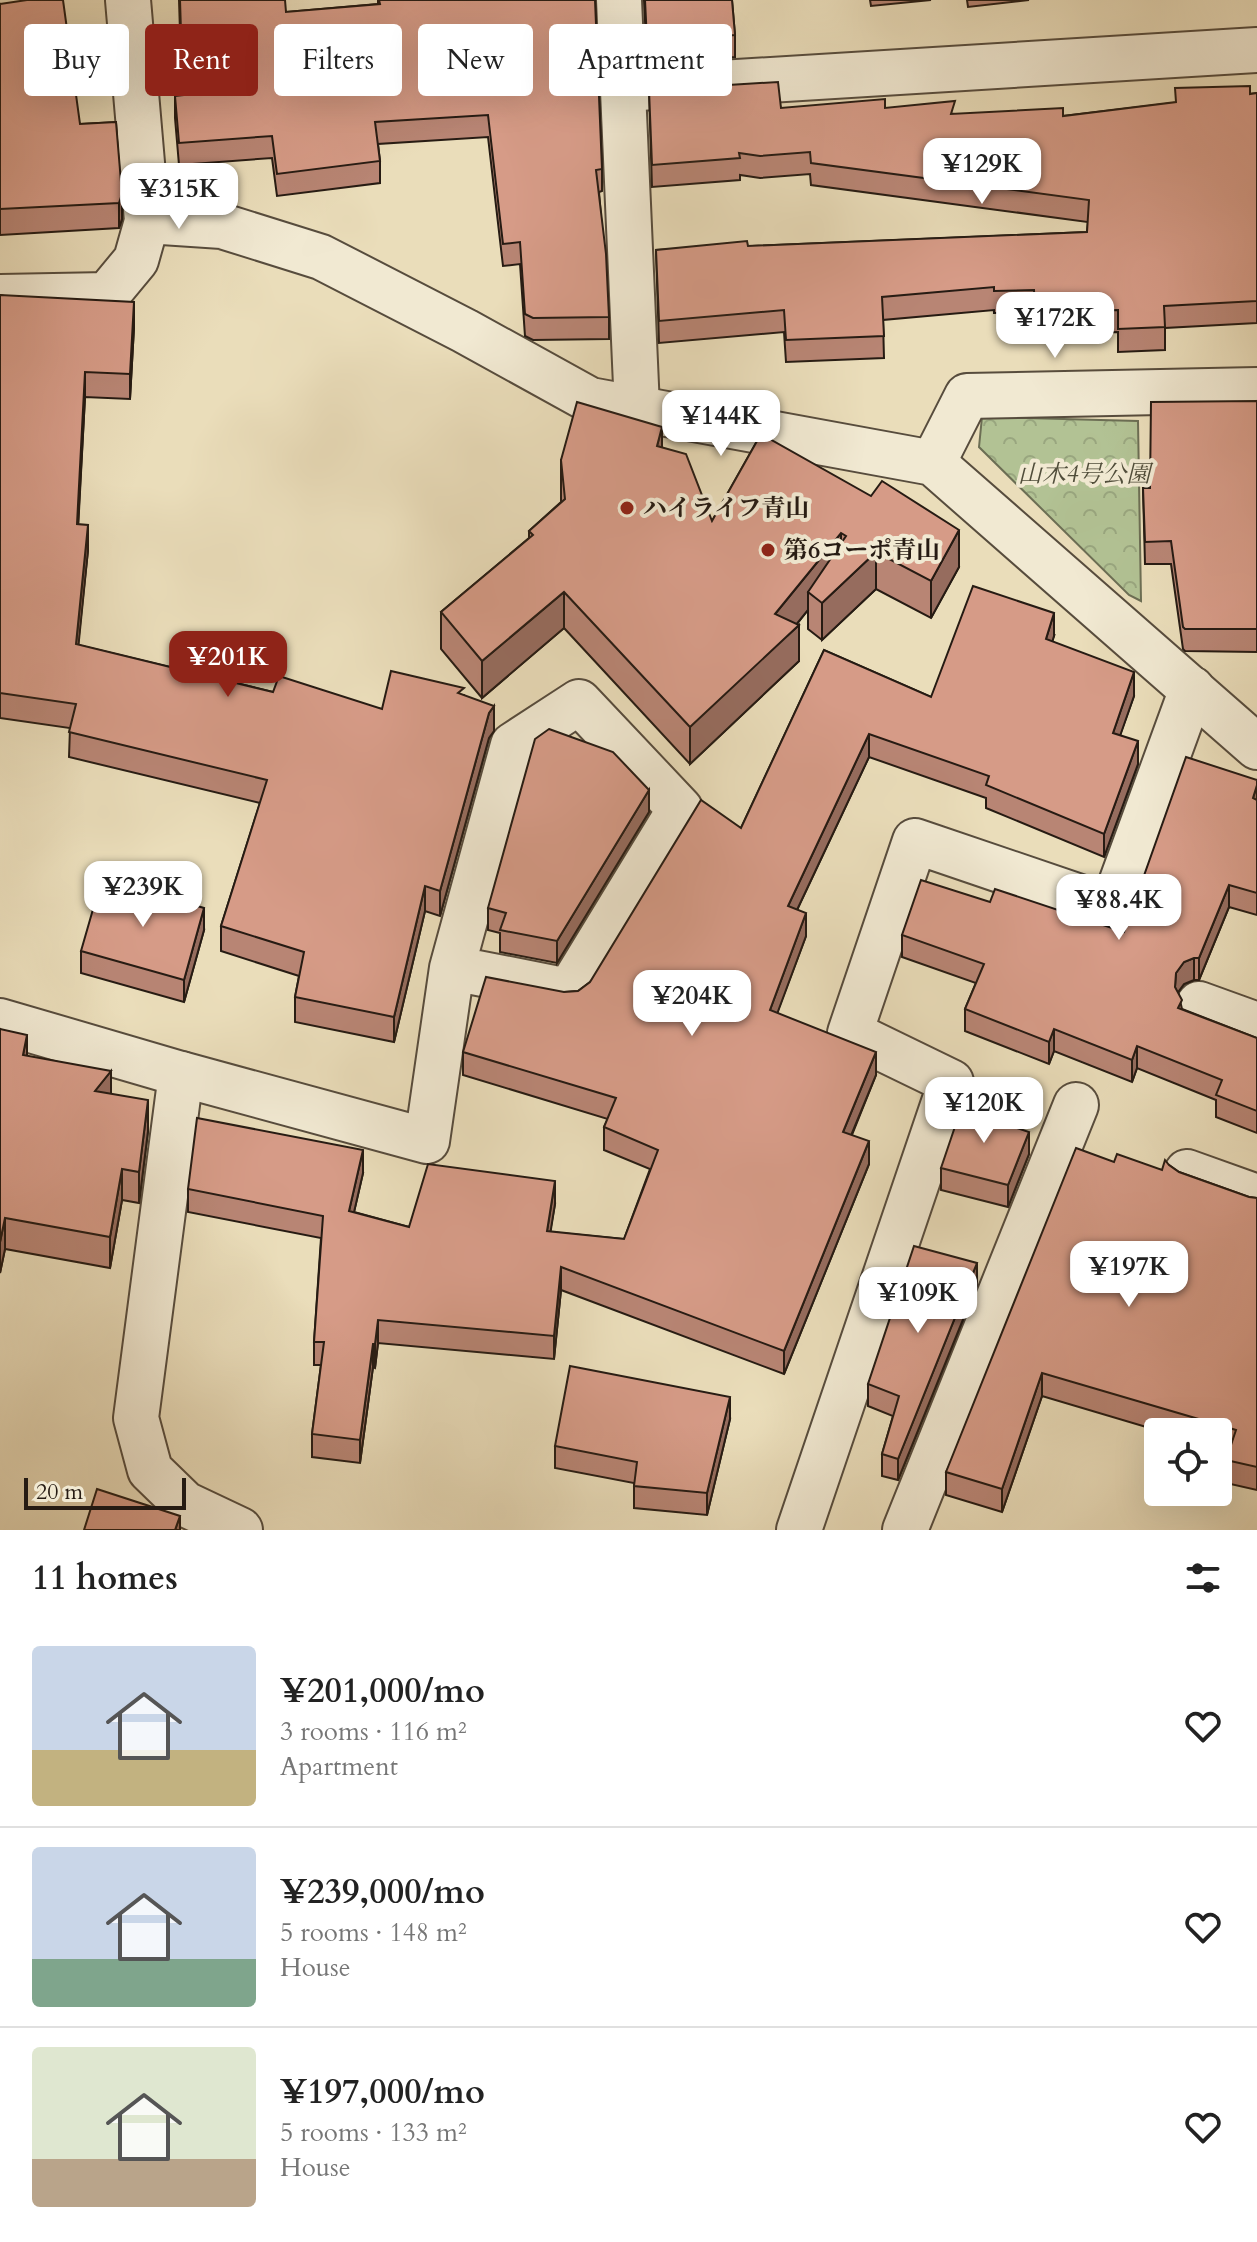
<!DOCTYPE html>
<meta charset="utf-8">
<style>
body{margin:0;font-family:Cardo,"Noto Serif JP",serif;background:#f6f6f6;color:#222;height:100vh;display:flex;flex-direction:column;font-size:30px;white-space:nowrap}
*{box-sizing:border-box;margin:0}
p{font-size:26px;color:#767676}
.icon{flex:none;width:44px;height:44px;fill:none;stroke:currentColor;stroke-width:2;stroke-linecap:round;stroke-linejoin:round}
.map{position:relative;height:1530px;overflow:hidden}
.sheet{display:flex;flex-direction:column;background:#fff;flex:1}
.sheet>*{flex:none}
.banner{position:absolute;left:24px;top:24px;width:800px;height:72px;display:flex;gap:16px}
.tools{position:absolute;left:1144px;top:1418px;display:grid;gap:16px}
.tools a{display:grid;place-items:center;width:88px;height:88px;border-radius:8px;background:#fff;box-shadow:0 8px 32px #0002;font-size:40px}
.scale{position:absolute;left:24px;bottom:20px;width:162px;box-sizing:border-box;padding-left:8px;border:4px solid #261b13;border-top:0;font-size:22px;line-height:28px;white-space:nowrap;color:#261b13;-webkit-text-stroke:6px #f1e9d2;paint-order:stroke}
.price{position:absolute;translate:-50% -68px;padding:0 18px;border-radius:16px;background:#fff;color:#222;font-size:26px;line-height:52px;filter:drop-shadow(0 2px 4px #0008)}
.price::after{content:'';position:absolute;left:50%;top:48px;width:24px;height:18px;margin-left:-12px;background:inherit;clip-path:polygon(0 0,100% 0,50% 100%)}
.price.current{background:#8f2418;color:#fff}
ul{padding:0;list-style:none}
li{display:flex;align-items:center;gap:24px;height:200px;padding:0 32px}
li+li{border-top:2px solid #e0e0e0}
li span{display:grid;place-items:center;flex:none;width:224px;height:160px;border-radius:8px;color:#555}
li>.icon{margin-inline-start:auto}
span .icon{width:96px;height:96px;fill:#fffc;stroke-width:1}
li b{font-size:34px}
h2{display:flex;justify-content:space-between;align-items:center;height:96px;padding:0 32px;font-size:34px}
.chip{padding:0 28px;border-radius:8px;background:#fff;box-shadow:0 8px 32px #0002;font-size:28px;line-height:72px}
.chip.current{background:#8f2418;color:#fff}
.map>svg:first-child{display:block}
</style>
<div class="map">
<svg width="1257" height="1530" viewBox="0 0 1257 1530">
<defs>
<pattern id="forest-crowns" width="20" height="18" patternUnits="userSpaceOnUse" patternTransform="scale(2)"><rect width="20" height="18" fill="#b2c294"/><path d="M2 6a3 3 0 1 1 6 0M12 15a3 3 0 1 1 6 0" fill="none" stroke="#99a67f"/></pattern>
</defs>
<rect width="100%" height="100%" fill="#eaddba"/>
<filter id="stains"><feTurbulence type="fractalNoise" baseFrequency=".0025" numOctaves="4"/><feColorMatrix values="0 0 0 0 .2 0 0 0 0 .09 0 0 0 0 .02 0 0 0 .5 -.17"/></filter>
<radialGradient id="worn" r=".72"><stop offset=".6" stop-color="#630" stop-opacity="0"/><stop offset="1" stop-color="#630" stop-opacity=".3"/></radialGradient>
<!-- forest -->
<polygon fill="url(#forest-crowns)" stroke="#6c6e54" stroke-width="2" points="982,417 1138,421 1141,601 1129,595 979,447"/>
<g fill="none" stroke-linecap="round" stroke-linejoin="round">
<defs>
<g id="street">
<polyline points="619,0 637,408"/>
<polyline points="623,89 1257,50"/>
<polyline points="147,221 222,226 321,257 465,331 590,400 933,463 1257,747"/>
<polyline points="0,297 107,295 136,260 147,221 128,0"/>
<polyline points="933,463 967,396 1257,390"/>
<polyline points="1199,1004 1257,1025"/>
<polyline points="0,1021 181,1074 136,1418 150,1470 185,1504 240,1530"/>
<polyline points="181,1074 427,1141 452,968 513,745 579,702 680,809 569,991 452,968"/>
<polyline points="1187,1172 1257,1197"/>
<polyline points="799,1530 951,1082 850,1033 915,841 1112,908 1192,689"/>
<polyline points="905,1530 1076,1105"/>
</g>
</defs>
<!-- street casing -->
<use href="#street" stroke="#574c3d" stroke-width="48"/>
<!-- street -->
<use href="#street" stroke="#f1e9d2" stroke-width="44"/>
</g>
<!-- wall -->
<g fill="#b88574" stroke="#261b13" stroke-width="2">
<polygon points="179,0 286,12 378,4 378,0 595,0 602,169 602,191 599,192 609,317 609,339 533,340 525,336 520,264 503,266 488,137 378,144 380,161 380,183 277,196 272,158 179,165 175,118 175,96 182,95"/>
<polygon points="644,0 732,0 735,35 735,57 647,62"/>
<polygon points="870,0 931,0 871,6"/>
<polygon points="967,0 1029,0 968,7"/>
<polygon points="0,4 80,124 116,122 122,219 119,228 0,235"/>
<polygon points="649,90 781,108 885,108 955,114 1063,116 1257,93 1257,323 1165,328 1165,350 1118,352 1118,332 1035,334 1034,312 994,313 994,310 883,320 884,358 786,362 784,332 659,343 656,250 1087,232 1088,222 811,185 810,174 760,178 740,175 740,180 652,187"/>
<polygon points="0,295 134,327 130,399 85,397 78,524 88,550 78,645 273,692 382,709 464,695 494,731 489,738 440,916 425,911 394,1042 295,1022 295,997 299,976 221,951 221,926 260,803 69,757 70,728 0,718"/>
<polygon points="1257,401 1257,652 1185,651 1183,649 1171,564 1145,564 1143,488 1150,488"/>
<polygon points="761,434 959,567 931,618 876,589 822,640 808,629 808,610 797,624 799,661 690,764 564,628 482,698 441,649 441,612 529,538 529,531 561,502 561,460 662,447 712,521"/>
<polygon points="1054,636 1052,641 1134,696 1120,735 1138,764 1104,857 986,808 986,798 869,757 797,910 806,936 777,1013 876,1075 852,1135 869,1164 784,1374 561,1290 554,1359 378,1343 375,1368 373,1367 360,1463 312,1457 312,1434 321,1365 314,1365 314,1342 321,1238 188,1212 188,1189 363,1173 354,1212 409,1227 555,1204 550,1232 624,1239 650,1169 604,1150 604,1127 608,1119 463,1075 463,1052 564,992 578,991 590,982 741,828 824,650 931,697"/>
<polygon points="1257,780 1257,915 1229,907 1199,980 1194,980 1184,984 1178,992 1182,1009 1257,1038 1257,1133 1216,1117 1216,1100 1137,1068 1132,1082 1054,1051 1049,1064 965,1031 965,1009 976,983 902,957 902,935 990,902 1124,932"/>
<polygon points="649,812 557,963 500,952 500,933 488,930 488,908"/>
<polygon points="204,930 184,1002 81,973 81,951"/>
<polygon points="0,1029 27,1056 111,1094 148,1131 139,1203 122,1200 110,1268 5,1249 0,1273"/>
<polygon points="1008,1125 1029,1154 1008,1207 941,1190 941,1168"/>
<polygon points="1114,1162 1162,1170 1169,1165 1179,1172 1249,1197 1257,1198 1257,1490 1226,1483 1226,1460 1229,1451 1218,1448 1218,1432 1163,1432 1042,1396 1002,1512 946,1495 946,1472"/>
<polygon points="977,1285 898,1480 882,1476 882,1454 893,1416 868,1406 868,1384"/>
<polygon points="730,1419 707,1515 634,1508 634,1483 555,1468 555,1446"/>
</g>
<!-- shaded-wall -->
<g fill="#966c5e" stroke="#261b13" stroke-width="2">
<polygon points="122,194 122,219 119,228 119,203"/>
<polygon points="134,302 134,327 130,399 130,374"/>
<polygon points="85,372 85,397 77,549 77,524"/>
<polygon points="662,427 662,464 657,446"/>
<polygon points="88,525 88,550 76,670 76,644"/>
<polygon points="959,530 959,567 931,618 931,581"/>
<polygon points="841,533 841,570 808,592 808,610 787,636 799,625 799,661 690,764 690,727 775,614"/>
<polygon points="876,552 876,589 822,640 822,603"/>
<polygon points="564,592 564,628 482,698 482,661"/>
<polygon points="1054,613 1054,636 1046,662 1046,639"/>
<polygon points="1134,672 1134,696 1113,756 1113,733"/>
<polygon points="494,706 494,731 489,738 440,916 440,891 489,713"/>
<polygon points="869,734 869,757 788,929 788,906"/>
<polygon points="1138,741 1138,764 1104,857 1104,834"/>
<polygon points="1257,785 1257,807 1253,798"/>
<polygon points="649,790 649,812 557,963 557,941"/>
<polygon points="1229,885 1229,907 1199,980 1199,958"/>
<polygon points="425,886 425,911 394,1042 394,1017"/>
<polygon points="204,908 204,930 184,1002 184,980"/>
<polygon points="806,913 806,936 770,1033 770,1010"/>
<polygon points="1194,958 1194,980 1184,984 1176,995 1175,987 1176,973 1184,962"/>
<polygon points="1054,1029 1054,1051 1049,1064 1049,1042"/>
<polygon points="27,1035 27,1065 23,1055"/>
<polygon points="1137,1046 1137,1068 1132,1082 1132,1060"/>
<polygon points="876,1052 876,1075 843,1155 843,1132"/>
<polygon points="111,1071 111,1102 95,1091"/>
<polygon points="148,1100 148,1131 139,1203 139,1172"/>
<polygon points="1029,1132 1029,1154 1008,1207 1008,1185"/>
<polygon points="869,1141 869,1164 784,1374 784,1351"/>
<polygon points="363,1150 363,1173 349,1234 349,1211"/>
<polygon points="122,1169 122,1200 110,1268 110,1237"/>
<polygon points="555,1181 555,1204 547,1254 547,1231"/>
<polygon points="5,1218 5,1249 0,1273 0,1242"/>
<polygon points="977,1263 977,1285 898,1480 898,1459"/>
<polygon points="561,1267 561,1290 554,1359 554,1336"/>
<polygon points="378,1320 378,1343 375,1368 375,1344"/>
<polygon points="373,1344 373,1367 360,1463 360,1440"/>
<polygon points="1042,1373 1042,1396 1002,1512 1002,1489"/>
<polygon points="730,1397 730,1419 707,1515 707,1493"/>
<polygon points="180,1516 180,1530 175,1530"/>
</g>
<!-- building -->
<g fill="#d69b87" stroke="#261b13" stroke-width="2">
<polygon points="27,0 63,0 80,124 116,122 122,194 119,203 0,209 0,4"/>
<polygon points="180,0 285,0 286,12 380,4 379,0 595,0 602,169 596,170 606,254 609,317 533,318 525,314 520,242 503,244 488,115 375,122 380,161 277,174 272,136 179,143 175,96 183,95"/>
<polygon points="645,0 732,0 735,35 647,41"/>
<polygon points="778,82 781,108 885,99 885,108 955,101 951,114 1063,108 1063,116 1176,102 1175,88 1250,86 1250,94 1257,93 1257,301 1164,306 1165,327 1118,329 1118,310 1035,312 1034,290 994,291 994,287 882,297 884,336 786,340 784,310 659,321 656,250 747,241 748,246 1087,232 1089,200 811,163 810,152 760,156 739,153 740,158 652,165 649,90"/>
<polygon points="0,295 134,302 130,374 85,372 77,524 88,525 76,644 273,692 279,676 382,709 391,671 464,688 458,693 494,706 489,713 440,891 425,886 394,1017 295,997 304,952 221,926 267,780 69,732 76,704 0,693"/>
<polygon points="1257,401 1257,629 1185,629 1183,627 1171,541 1145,542 1143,488 1150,488 1151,402"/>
<polygon points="577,402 662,427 657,446 686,454 712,521 761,434 871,496 882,481 959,530 931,581 876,552 822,603 808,592 846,536 841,533 775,614 799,625 690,727 564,592 482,661 441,612 533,535 529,531 565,499 561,460"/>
<polygon points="973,586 1054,613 1046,639 1134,672 1113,733 1138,741 1104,834 986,785 989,776 869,734 788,906 806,913 770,1010 876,1052 843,1132 869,1141 784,1351 561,1267 554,1336 378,1320 375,1344 373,1344 360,1440 312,1434 324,1342 314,1342 323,1216 188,1189 197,1118 363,1150 349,1211 409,1227 428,1164 555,1181 547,1231 624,1239 658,1150 604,1127 616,1098 463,1052 486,977 564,992 578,991 590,982 701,800 741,828 824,650 931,697"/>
<polygon points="549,729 613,752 649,790 557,941 500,930 506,913 488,908 535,739"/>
<polygon points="1186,757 1257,780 1257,785 1253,798 1257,800 1257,893 1229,885 1199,958 1194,958 1184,962 1176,973 1175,987 1182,1000 1178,1008 1257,1038 1257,1111 1216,1095 1222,1080 1137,1046 1132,1060 1054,1029 1049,1042 965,1009 984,964 902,935 921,880 990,902 995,889 1124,932"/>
<polygon points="102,878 204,908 184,980 81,951"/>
<polygon points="0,1029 27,1035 23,1055 111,1071 95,1091 148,1100 139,1172 122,1169 110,1237 5,1218 0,1242"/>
<polygon points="964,1100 1008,1116 1005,1124 1029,1132 1008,1185 941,1168"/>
<polygon points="1076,1148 1114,1162 1117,1154 1162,1170 1165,1160 1169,1165 1179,1172 1249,1197 1257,1198 1257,1467 1226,1460 1236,1430 1042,1373 1002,1489 946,1472"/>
<polygon points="914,1246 977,1263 898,1459 882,1454 899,1396 868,1384"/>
<polygon points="570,1366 730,1397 707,1493 634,1486 637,1462 555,1446"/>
<polygon points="97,1489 180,1516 175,1530 84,1530"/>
</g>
<!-- markers -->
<g fill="#8f2418" stroke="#f1e9d2" stroke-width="3">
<circle cx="627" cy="508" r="8"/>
<circle cx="768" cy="550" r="8"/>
</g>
<g text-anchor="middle" stroke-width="8" stroke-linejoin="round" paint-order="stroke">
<!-- park labels -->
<g font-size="24" font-style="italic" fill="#504d3a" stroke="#f1e9d2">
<text x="1084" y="482">山木4号公園</text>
</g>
<!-- poi labels -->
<g font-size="24" font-weight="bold" fill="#261b13" stroke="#f1e9d2" text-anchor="start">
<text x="643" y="516">ハイライフ青山</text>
<text x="784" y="558">第6コーポ青山</text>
</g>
</g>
<rect width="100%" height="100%" filter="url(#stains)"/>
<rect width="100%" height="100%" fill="url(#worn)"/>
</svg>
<div class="tools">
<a><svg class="icon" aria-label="locate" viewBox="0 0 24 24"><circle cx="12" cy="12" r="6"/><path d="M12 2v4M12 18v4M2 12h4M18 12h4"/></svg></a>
</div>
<div class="scale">20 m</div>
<b class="price" style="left:982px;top:206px">¥129K</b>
<b class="price" style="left:179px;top:231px">¥315K</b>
<b class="price" style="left:1055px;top:360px">¥172K</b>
<b class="price" style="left:721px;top:458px">¥144K</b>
<b class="price current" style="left:228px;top:699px">¥201K</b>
<b class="price" style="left:143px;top:929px">¥239K</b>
<b class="price" style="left:1119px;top:942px">¥88.4K</b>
<b class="price" style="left:692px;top:1038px">¥204K</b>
<b class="price" style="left:984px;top:1145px">¥120K</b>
<b class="price" style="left:1129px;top:1309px">¥197K</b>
<b class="price" style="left:918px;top:1335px">¥109K</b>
<div class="banner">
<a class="chip">Buy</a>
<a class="chip current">Rent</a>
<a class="chip">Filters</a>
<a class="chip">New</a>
<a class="chip">Apartment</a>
</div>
</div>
<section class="sheet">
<h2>11 homes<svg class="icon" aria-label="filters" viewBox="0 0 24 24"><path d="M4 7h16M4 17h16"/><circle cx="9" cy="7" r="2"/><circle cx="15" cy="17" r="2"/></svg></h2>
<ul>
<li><span style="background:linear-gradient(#c9d6e8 65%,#c2b280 0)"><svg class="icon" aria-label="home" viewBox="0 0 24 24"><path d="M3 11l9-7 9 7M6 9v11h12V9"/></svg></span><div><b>¥201,000/mo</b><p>3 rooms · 116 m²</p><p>Apartment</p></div><svg class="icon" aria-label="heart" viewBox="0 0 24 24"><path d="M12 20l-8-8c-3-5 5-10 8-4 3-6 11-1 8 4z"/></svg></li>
<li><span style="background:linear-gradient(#c9d6e8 70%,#7fa58c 0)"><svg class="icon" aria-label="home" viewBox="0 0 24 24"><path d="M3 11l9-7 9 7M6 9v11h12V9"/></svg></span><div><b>¥239,000/mo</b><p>5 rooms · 148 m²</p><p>House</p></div><svg class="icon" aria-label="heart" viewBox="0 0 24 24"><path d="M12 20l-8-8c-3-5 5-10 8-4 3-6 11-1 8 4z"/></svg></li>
<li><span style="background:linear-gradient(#dfe7d0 70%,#b9a48a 0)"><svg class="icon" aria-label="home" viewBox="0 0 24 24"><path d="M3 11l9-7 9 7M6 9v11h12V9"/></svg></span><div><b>¥197,000/mo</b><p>5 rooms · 133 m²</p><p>House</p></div><svg class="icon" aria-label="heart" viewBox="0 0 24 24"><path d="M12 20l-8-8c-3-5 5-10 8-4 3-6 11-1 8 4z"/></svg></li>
</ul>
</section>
